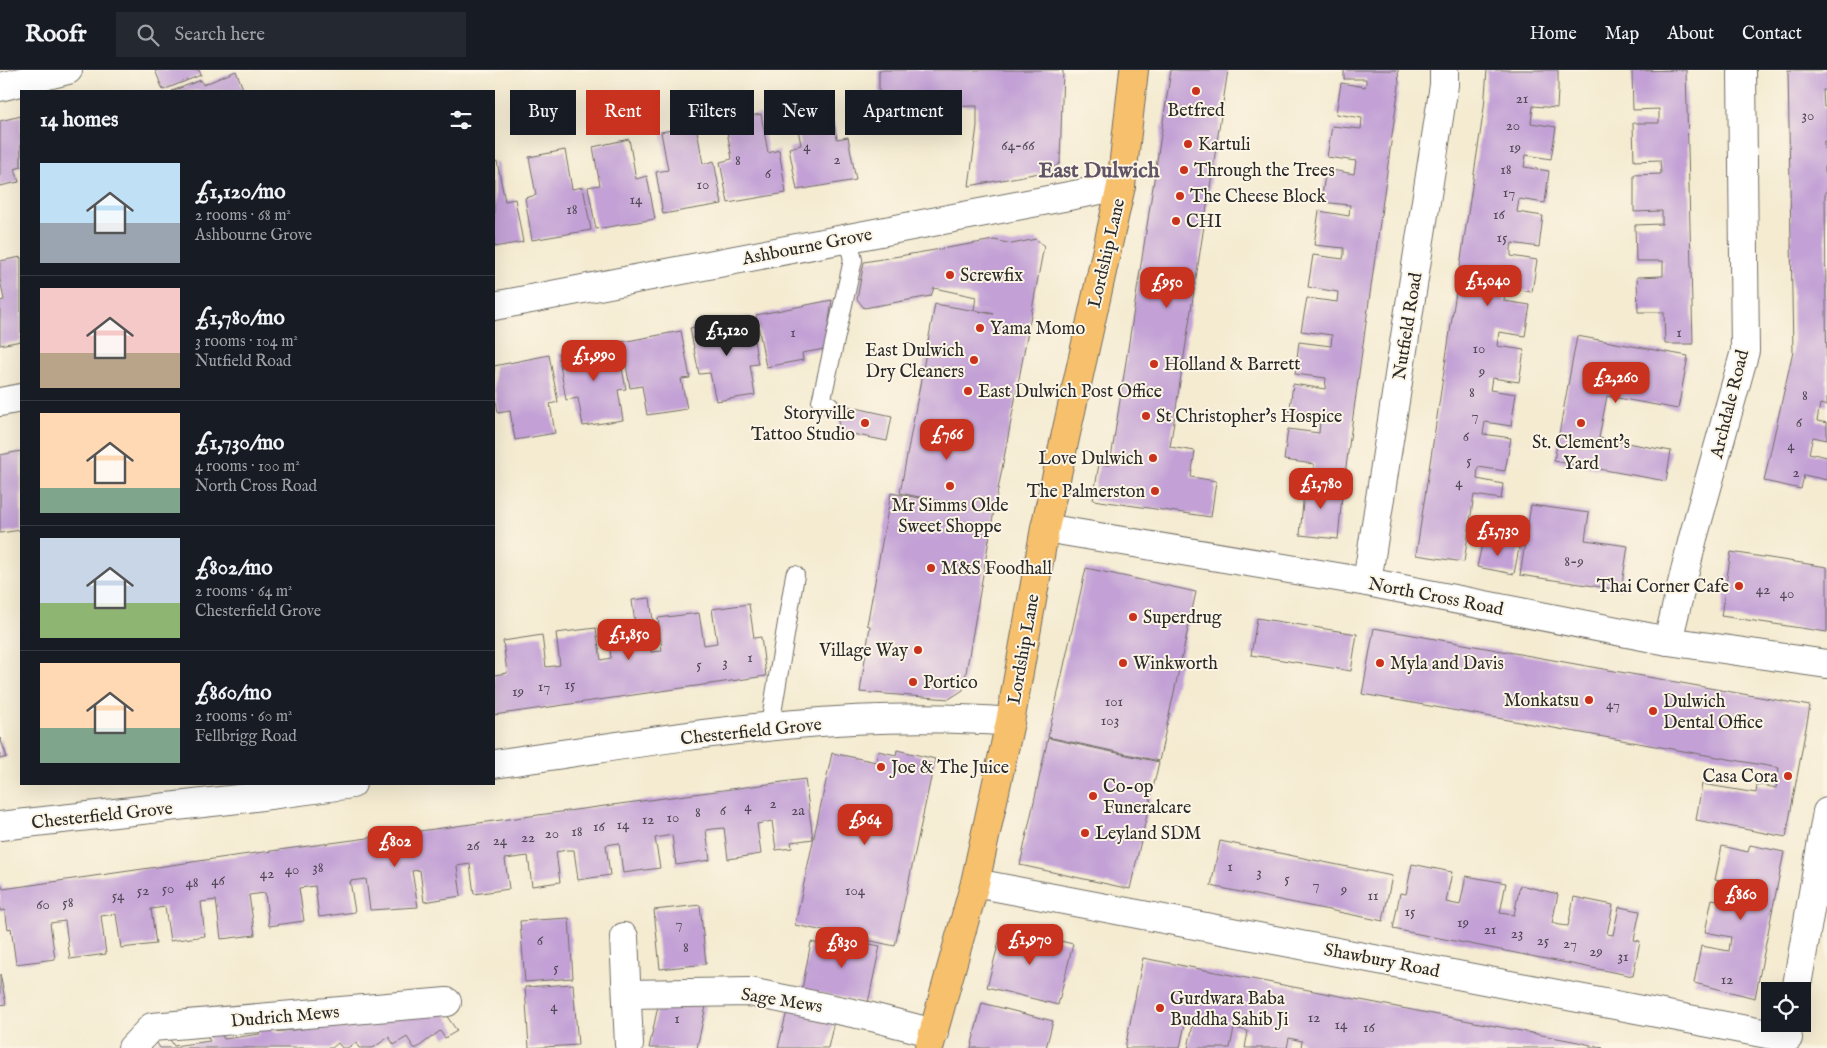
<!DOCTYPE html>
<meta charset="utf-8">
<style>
body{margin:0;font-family:"IM FELL English",serif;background:#242831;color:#f1f3f6;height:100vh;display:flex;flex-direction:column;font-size:19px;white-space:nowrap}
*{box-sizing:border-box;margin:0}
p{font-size:16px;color:#9ea1a6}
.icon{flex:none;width:28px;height:28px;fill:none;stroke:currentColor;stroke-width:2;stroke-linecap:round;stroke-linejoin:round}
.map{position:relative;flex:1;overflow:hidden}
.details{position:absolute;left:20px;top:20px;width:475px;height:695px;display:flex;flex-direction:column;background:#171b24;border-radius:0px;box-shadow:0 5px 20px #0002}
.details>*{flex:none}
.top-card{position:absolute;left:510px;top:20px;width:475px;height:45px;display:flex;gap:10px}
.tools{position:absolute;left:1761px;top:912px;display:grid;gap:10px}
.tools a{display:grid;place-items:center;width:50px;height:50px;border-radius:0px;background:#171b24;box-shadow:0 5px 20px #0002;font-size:25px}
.price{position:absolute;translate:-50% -42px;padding:0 11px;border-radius:10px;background:#c8321e;color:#fff;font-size:16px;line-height:32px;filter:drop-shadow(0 1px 2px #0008)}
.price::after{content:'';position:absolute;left:50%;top:30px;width:15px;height:11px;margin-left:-8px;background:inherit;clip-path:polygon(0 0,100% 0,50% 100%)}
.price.selected{background:#222;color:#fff}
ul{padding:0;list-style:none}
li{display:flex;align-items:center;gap:15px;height:125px;padding:0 20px}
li+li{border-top:1px solid #363941}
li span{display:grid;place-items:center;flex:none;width:140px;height:100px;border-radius:0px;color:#555}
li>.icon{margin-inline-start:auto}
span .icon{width:60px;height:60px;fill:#fffc;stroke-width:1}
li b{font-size:21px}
h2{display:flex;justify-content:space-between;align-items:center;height:60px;padding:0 20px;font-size:21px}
.pill{padding:0 18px;border-radius:0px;background:#171b24;box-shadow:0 5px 20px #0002;font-size:18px;line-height:45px}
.pill.selected{background:#c8321e;color:#fff}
header{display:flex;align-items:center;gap:30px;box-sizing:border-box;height:70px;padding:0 25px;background:#171b24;border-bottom:1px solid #363941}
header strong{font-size:24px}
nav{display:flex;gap:28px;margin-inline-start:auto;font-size:18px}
.search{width:350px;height:45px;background:#242831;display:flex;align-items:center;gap:12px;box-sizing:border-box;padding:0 18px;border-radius:0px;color:#9ea1a6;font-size:19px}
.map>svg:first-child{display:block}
</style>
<header>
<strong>Roofr</strong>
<div class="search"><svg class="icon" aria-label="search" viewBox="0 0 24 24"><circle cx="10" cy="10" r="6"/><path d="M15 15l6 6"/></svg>Search here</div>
<nav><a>Home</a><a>Map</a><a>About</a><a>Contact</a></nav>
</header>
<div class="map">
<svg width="1827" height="978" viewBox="0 0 1827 978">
<rect width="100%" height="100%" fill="#fcf5e5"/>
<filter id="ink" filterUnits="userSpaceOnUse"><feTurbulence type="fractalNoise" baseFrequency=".02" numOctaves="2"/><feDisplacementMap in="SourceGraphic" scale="10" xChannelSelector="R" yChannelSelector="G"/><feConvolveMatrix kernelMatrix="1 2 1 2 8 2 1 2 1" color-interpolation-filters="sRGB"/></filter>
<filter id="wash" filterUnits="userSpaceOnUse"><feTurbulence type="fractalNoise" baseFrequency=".0096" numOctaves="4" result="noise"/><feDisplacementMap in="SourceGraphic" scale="20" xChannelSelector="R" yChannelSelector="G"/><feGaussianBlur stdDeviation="1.12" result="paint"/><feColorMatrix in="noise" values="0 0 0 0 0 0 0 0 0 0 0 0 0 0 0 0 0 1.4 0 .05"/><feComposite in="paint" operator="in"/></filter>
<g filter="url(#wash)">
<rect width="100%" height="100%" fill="#f4ebd1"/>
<g id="blocks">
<!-- building -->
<g fill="#c3a1d6">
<polygon points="155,0 199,0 201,5 163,20"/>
<polygon points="879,0 1063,0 1060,93 1050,101 969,116 977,56 977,36 879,38"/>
<polygon points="1171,0 1228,0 1170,377 1195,381 1191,407 1216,411 1211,447 1093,430 1099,394 1110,395"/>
<polygon points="1344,0 1398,0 1399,15 1345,404 1314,400 1314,394 1284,390 1288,359 1319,363 1320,351 1289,347 1293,314 1325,319 1326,308 1295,304 1299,272 1331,276 1332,265 1301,261 1307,228 1337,232 1338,222 1308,217 1313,185 1343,189 1344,184 1344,178 1314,175 1319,141 1349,146 1350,135 1321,132 1326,99 1354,104 1356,91 1327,87 1332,56 1361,59 1362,48 1336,44 1341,13 1365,17 1366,13 1366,9 1344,9"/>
<polygon points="1487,0 1558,0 1558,20 1557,38 1533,36 1531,53 1556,57 1551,89 1526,85 1524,97 1549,101 1545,133 1519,129 1517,142 1543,146 1539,177 1512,173 1511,179 1511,186 1537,190 1532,222 1505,218 1504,231 1530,235 1525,266 1499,262 1497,276 1524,280 1519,312 1492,308 1490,320 1516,324 1511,356 1485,352 1483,364 1511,368 1505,401 1478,397 1477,409 1503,414 1501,429 1474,425 1464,492 1416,485 1484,38"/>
<polygon points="1686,0 1693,274 1665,274 1664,242 1638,242 1637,207 1663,206 1663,191 1636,191 1635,155 1662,154 1662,141 1634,142 1634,105 1661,104 1660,90 1634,91 1633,53 1659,53 1659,39 1633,40 1632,1"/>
<polygon points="1788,0 1827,0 1827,20 1823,20 1824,37 1827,37 1827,71 1824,71 1824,79 1827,79 1827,95 1825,95 1825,104 1827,104 1827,122 1825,122 1827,336 1820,334 1817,351 1827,353 1827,370 1813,367 1809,383 1827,387 1827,410 1804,405 1801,419 1764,411 1793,281"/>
<polygon points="236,1 244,21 172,21 201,10 203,15"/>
<polygon points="830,30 837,69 848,67 856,110 797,120 789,78 801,75 794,37"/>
<polygon points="761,44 768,83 779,80 786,123 728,133 720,92 732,89 725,50"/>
<polygon points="21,46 21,97 15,99 19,112 0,116 0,51"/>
<polygon points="696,55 703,94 714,91 722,134 663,144 656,102 668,100 661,62"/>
<polygon points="629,69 636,109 647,106 655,149 596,159 588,117 600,115 593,77"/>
<polygon points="565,80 572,119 583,117 591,160 532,170 525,128 536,125 529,87"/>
<polygon points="497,92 505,131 515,129 523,172 494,177 494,93"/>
<polygon points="1036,169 1044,176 994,441 963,620 949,629 860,622 870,556 867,555 891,423 953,434 900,423 935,234 994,244 974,240 976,227 934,218 931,226 864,238 857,229 864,192 994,170 1012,174"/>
<polygon points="21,187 21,271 0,275 0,231 4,230 0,209 0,191"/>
<polygon points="832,230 825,279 802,283 803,290 766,297 756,245"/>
<polygon points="750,247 758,294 750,295 755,325 716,331 710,303 699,304 690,258"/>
<polygon points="681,261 690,308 681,309 687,339 647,345 642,316 630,318 622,272"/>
<polygon points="1577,266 1688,286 1678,339 1607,326 1599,368 1671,381 1666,411 1554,391"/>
<polygon points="617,272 626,319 618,320 623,350 583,356 578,328 566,330 558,283"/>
<polygon points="549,285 558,332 550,334 555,363 515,370 510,341 498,343 494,317 494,296"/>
<polygon points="842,335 892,346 887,371 837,361"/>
<polygon points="21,381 21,460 0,463 0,385"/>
<polygon points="1305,411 1343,415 1338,469 1300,465"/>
<polygon points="1531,435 1589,443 1585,470 1628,476 1621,520 1520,505"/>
<polygon points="1483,470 1519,478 1514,504 1477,497"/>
<polygon points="1731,482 1827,497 1827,562 1721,546"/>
<polygon points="1086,498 1196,522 1159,691 1048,667"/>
<polygon points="650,528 655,566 649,567 651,582 662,581 658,548 699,543 704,575 717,573 712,539 749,534 754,568 761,567 766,606 494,645 494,605 507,603 503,571 542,565 546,597 554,596 560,595 556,563 596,558 601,590 611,588 607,557 635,554 632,530"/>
<polygon points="1257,548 1357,564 1351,601 1251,585"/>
<polygon points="1374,558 1810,636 1786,767 1696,750 1702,714 1756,723 1757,714 1776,718 1779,698 1362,624"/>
<polygon points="0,668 7,687 0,689"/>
<polygon points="1048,668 1159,692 1130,819 1020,795"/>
<polygon points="897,680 935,689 895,876 795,855 832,683 876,692 878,681 896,685"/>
<polygon points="805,709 813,769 791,772 792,778 776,780 772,751 757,754 761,784 728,789 724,758 713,759 706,760 710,790 676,795 672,765 655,768 660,798 623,803 619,773 606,775 610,805 578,810 574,780 567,780 556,782 560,812 532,816 528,786 505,789 509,819 474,824 470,794 457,796 461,826 424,832 420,800 412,801 418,837 370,840 366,809 350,811 355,842 319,847 315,816 299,818 304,851 269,856 265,823 249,825 255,865 221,869 216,830 201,832 205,866 170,871 165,837 151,839 156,874 121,878 116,844 101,846 106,884 70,889 65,851 50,853 55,889 16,894 11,858 8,859 5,840 0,841 0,811 3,819 227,787"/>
<polygon points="1220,771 1392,806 1383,851 1211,816"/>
<polygon points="1750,775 1784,782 1755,928 1694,913 1701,876 1729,881 1731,867 1705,862 1712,829 1738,834 1742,815 1715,810 1722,776 1748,782"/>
<polygon points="1412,794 1452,802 1446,832 1460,835 1466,806 1506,813 1500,843 1514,845 1520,815 1558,824 1552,853 1560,855 1568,856 1574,827 1613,835 1607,864 1613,865 1619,837 1640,841 1634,870 1640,871 1633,906 1393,859 1400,823 1406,824"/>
<polygon points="700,835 706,894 660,899 654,840"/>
<polygon points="569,848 573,908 525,912 520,851"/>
<polygon points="1003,857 1073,874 1058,935 987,917"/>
<polygon points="831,866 880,876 868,933 802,919 811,872 829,876"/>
<polygon points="1143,888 1578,972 1603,978 1301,978 1302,971 1289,968 1287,978 1245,978 1248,961 1234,958 1230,978 1188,978 1194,950 1186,949 1180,978 1125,978"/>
<polygon points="0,904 6,934 0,935"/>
<polygon points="573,914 578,975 529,978 525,917"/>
<polygon points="660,927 706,936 697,978 649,978"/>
<polygon points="982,933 1053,951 1046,978 971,978"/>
<polygon points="788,937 835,947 828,978 778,978"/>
<polygon points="444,942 457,961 445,968 440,961 417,978 414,978 407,967 394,975 389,967 373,978 359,978 356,973 347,978 342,978 338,973 332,978 160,978 155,970 169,968 174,976 210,971 206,964 219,961 224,969 260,964 256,957 269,955 275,962 310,958 305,951 318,948 324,956"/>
</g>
</g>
</g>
<g filter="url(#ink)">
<use href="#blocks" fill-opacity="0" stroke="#716e65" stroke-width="1"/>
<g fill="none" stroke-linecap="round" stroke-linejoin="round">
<defs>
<g id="service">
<polyline points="829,335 821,332 853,190 848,168"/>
<polyline points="770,655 795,505"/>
</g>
<g id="minor">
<polyline points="0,17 68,0"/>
<polyline points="494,236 1121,116"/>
<polyline points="0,332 21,328"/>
<polyline points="1045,458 1367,512 1668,571 1827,594"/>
<polyline points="1367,512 1444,15 1444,0"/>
<polyline points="1668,571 1693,468 1745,281 1742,0"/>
<path d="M494,694C664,670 837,637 1010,652"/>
<polyline points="0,756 247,728 352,714"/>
<polyline points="975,813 1788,968"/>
<polyline points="624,867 629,975"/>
<polyline points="1796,921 1827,742"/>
<polyline points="627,924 750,922 872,947 934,963"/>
<polyline points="132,978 152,957 447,932"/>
</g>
<polyline id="primary" points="929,978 975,813 1010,652 1045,458 1121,116 1134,0"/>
</defs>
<!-- service casing -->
<use href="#service" stroke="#716e65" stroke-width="20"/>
<!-- minor casing -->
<use href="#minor" stroke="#716e65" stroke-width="30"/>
<!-- primary casing -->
<use href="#primary" stroke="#716e65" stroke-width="30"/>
<!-- service -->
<use href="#service" stroke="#fff" stroke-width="18"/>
<!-- minor -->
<use href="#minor" stroke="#fff" stroke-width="28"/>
<!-- primary -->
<use href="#primary" stroke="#f7c06c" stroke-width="28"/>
</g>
</g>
<!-- markers -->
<g fill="#c8321e" stroke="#fcf5e5" stroke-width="2">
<circle cx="1196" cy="21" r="5"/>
<circle cx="1188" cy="74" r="5"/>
<circle cx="1184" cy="100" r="5"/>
<circle cx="1180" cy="126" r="5"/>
<circle cx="1176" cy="151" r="5"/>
<circle cx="950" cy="205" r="5"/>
<circle cx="980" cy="258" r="5"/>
<circle cx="974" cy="290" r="5"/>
<circle cx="1154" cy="294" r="5"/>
<circle cx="968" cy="321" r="5"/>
<circle cx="1146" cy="346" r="5"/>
<circle cx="865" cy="353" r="5"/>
<circle cx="1581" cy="353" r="5"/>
<circle cx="1153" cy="388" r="5"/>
<circle cx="950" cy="416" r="5"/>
<circle cx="1155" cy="421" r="5"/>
<circle cx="931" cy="498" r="5"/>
<circle cx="1739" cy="516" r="5"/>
<circle cx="1133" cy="547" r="5"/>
<circle cx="918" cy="580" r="5"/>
<circle cx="1123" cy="593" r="5"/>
<circle cx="1380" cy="593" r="5"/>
<circle cx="913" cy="612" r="5"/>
<circle cx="1589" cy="630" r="5"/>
<circle cx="1653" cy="641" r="5"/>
<circle cx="881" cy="697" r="5"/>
<circle cx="1788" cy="706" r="5"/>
<circle cx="1093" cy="726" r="5"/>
<circle cx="1085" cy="763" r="5"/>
<circle cx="1160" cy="938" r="5"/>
</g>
<g text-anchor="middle" stroke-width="4" stroke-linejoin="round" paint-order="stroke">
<!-- number labels -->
<g font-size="15" fill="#514856">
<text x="1522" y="33">21</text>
<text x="1808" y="50">30</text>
<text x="1513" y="60">20</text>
<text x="1018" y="80">64-66</text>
<text x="807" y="81">4</text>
<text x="1515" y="82">19</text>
<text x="837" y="94">2</text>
<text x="738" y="95">8</text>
<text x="1506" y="104">18</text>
<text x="768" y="108">6</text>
<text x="703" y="119">10</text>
<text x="1509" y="127">17</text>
<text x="636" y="134">14</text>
<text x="572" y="144">18</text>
<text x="1499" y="149">16</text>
<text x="1502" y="172">15</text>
<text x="793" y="267">1</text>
<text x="1679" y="267">1</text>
<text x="1479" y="283">10</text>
<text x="1482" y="306">9</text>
<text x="1472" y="327">8</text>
<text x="1805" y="330">8</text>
<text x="1475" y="350">7</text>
<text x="1799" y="357">6</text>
<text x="1466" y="371">6</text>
<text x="1791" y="380">4</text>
<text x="1469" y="395">5</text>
<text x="1796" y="407">2</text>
<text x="1459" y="417">4</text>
<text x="1574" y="496">8-9</text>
<text x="1763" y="524">42</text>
<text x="1787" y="528">40</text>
<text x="750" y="592">1</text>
<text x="725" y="597">3</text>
<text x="699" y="599">5</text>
<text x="570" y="619">15</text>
<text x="544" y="621">17</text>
<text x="518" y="626">19</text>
<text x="1114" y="636">101</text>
<text x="1613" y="639">47</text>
<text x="1110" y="655">103</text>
<text x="773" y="738">2</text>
<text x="748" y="741">4</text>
<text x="723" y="745">6</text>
<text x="798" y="745">2a</text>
<text x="698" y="747">8</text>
<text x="673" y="752">10</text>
<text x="648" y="754">12</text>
<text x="623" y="759">14</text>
<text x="599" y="761">16</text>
<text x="577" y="766">18</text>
<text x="552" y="768">20</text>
<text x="528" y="772">22</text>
<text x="500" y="775">24</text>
<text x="473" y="780">26</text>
<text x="1230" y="801">1</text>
<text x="318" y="802">38</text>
<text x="292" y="804">40</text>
<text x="1259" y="807">3</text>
<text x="267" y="808">42</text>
<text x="1287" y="813">5</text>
<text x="218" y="815">46</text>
<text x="192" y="817">48</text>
<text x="1316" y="819">7</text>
<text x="168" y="823">50</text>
<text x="1344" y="824">9</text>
<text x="143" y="825">52</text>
<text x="855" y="825">104</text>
<text x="118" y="830">54</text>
<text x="1373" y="830">11</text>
<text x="68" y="837">58</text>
<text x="43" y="839">60</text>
<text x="1410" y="846">15</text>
<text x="1463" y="857">19</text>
<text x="679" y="858">7</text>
<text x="1490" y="864">21</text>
<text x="1517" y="868">23</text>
<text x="540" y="875">6</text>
<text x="1543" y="875">25</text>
<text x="1570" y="878">27</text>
<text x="686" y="882">8</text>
<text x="1596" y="886">29</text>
<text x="1623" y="891">31</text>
<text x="556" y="902">5</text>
<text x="1727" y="914">12</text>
<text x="554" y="941">4</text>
<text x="1314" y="952">12</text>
<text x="677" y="953">1</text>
<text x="1341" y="959">14</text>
<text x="1369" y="962">16</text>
</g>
<!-- poi labels -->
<g font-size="18" fill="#2b2b2b" stroke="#fcf5e5" text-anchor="start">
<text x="1196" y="46" text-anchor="middle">Betfred</text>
<text x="1198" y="80">Kartuli</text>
<text x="1194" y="106">Through the Trees</text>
<text x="1190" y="132">The Cheese Block</text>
<text x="1186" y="157">CHI</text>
<text x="960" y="211">Screwfix</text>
<text x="990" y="264">Yama Momo</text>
<text x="964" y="286" text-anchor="end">East Dulwich<tspan x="964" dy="21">Dry Cleaners</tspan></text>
<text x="1164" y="300">Holland &amp; Barrett</text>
<text x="978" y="327">East Dulwich Post Office</text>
<text x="855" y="349" text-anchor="end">Storyville<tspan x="855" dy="21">Tattoo Studio</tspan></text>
<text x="1156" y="352">St Christopher's Hospice</text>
<text x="1581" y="378" text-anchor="middle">St. Clement's<tspan x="1581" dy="21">Yard</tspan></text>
<text x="1143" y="394" text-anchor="end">Love Dulwich</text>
<text x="1145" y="427" text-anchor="end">The Palmerston</text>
<text x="950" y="441" text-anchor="middle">Mr Simms Olde<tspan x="950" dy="21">Sweet Shoppe</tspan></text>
<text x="941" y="504">M&amp;S Foodhall</text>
<text x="1729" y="522" text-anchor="end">Thai Corner Cafe</text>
<text x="1143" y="553">Superdrug</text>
<text x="908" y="586" text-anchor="end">Village Way</text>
<text x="1133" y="599">Winkworth</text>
<text x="1390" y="599">Myla and Davis</text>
<text x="923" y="618">Portico</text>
<text x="1579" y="636" text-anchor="end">Monkatsu</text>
<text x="1663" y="637">Dulwich<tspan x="1663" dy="21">Dental Office</tspan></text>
<text x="891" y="703">Joe &amp; The Juice</text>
<text x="1778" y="712" text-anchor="end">Casa Cora</text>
<text x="1103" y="722">Co-op<tspan x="1103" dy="21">Funeralcare</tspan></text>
<text x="1095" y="769">Leyland SDM</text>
<text x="1170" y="934">Gurdwara Baba<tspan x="1170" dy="21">Buddha Sahib Ji</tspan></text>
</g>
<!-- street labels -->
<g font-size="18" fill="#2b2b2b" stroke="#fcf5e5">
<text transform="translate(807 176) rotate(-11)" y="6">Ashbourne Grove</text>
<text transform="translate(1106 183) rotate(-77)" y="6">Lordship Lane</text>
<text transform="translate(1407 256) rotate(-81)" y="6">Nutfield Road</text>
<text transform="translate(1729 334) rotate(-76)" y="6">Archdale Road</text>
<text transform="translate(1436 526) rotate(11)" y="6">North Cross Road</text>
<text transform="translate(1023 579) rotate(-80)" y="6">Lordship Lane</text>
<text transform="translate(751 661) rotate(-6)" y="6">Chesterfield Grove</text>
<text transform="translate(102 745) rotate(-6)" y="6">Chesterfield Grove</text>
<text transform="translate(1382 890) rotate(11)" y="6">Shawbury Road</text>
<text transform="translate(782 930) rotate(9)" y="6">Sage Mews</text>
<text transform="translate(285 946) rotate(-5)" y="6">Dudrich Mews</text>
</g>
<!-- district labels -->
<g font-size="22" font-weight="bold" fill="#605467" stroke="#fcf5e5">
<text x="1099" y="107">East Dulwich</text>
</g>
</g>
</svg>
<div class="tools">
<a><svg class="icon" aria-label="locate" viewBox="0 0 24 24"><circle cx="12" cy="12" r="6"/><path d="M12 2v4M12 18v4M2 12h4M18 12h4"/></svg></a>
</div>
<b class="price" style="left:1488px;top:237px">£1,040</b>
<b class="price" style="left:1167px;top:239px">£950</b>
<b class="price selected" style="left:727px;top:287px">£1,120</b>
<b class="price" style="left:594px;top:312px">£1,990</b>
<b class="price" style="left:1616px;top:334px">£2,260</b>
<b class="price" style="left:947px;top:391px">£766</b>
<b class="price" style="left:1321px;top:440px">£1,780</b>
<b class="price" style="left:1498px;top:487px">£1,730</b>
<b class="price" style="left:629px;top:591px">£1,850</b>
<b class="price" style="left:865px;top:776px">£964</b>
<b class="price" style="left:395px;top:798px">£802</b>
<b class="price" style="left:1741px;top:851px">£860</b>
<b class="price" style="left:1030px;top:896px">£1,970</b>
<b class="price" style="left:842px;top:899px">£830</b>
<div class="top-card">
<a class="pill">Buy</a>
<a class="pill selected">Rent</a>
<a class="pill">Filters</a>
<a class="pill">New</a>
<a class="pill">Apartment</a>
</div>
<section class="details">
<h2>14 homes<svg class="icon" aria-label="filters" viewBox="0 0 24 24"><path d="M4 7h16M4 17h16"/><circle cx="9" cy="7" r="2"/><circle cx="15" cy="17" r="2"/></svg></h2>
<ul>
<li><span style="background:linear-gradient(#bfe0f5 60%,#9aa5b1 0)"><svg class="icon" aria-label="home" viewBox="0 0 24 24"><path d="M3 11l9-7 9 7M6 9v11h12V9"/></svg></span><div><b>£1,120/mo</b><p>2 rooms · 68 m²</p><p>Ashbourne Grove</p></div></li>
<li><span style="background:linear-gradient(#f6c9c9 65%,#b9a48a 0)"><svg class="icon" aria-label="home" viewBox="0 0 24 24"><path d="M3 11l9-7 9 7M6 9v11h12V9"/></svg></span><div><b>£1,780/mo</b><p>3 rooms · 104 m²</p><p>Nutfield Road</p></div></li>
<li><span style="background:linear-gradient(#ffd9b3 75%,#7fa58c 0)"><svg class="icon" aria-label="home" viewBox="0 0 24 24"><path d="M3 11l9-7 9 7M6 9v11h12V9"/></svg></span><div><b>£1,730/mo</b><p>4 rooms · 100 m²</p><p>North Cross Road</p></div></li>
<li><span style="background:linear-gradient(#c9d6e8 65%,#8fb573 0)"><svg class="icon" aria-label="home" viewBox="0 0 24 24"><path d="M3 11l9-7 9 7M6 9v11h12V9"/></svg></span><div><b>£802/mo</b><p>2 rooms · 64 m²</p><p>Chesterfield Grove</p></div></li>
<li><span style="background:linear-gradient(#ffd9b3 65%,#7fa58c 0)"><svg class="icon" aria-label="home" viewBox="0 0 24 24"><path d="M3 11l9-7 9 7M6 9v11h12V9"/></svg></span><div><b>£860/mo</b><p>2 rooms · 60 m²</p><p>Fellbrigg Road</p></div></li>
</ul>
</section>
</div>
